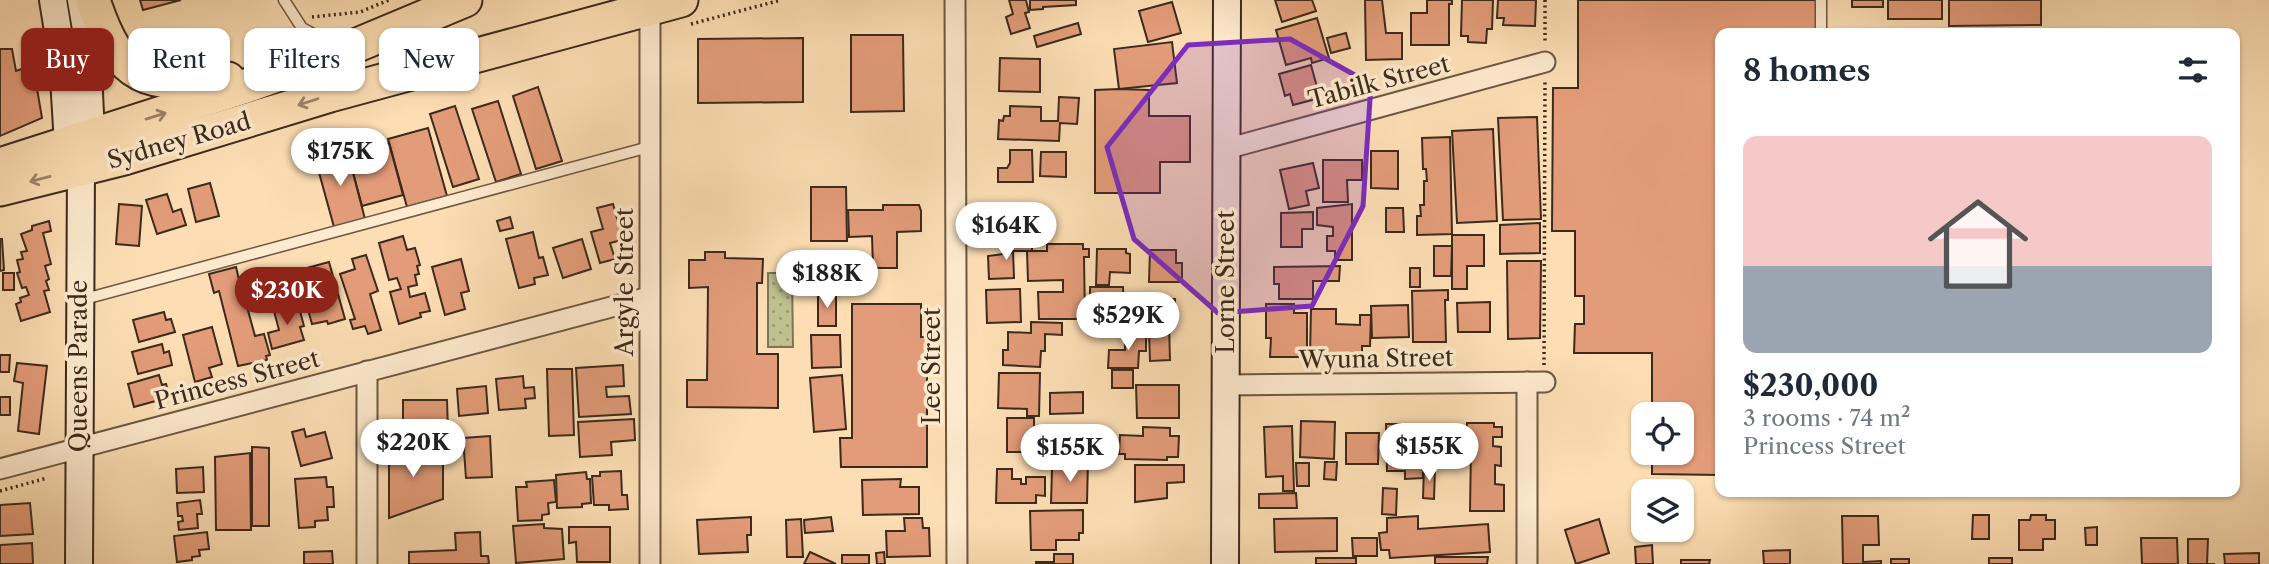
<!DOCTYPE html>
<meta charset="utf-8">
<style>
body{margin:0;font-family:"Libre Caslon Text",serif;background:#f6f6f7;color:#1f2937;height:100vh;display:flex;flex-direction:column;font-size:26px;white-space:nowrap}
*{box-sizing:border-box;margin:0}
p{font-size:23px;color:#747a83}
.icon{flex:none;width:38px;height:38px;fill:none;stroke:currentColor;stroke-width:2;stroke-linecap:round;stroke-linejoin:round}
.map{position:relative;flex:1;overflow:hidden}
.panel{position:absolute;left:1715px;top:28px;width:525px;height:469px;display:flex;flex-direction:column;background:#fff;border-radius:14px;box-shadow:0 2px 5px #0004}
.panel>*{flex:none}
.hud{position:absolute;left:21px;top:28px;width:665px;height:63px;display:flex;gap:14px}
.fabs{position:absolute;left:1631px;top:402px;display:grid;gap:14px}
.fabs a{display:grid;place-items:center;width:63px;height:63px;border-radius:14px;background:#fff;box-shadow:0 2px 5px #0004;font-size:35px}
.price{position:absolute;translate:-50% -60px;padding:0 16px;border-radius:24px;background:#fff;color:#222;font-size:23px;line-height:46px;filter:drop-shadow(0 2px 4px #0008)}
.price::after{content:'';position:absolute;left:50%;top:42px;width:21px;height:16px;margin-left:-10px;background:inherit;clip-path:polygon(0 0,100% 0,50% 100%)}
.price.selected{background:#8f2418;color:#fff}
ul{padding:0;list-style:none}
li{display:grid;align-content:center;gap:14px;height:371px;padding:0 28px}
li span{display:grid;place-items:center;height:217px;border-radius:14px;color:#555}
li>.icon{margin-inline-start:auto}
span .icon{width:126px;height:126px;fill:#fffc;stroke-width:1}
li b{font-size:30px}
h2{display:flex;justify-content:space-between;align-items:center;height:84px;padding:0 28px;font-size:30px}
.pill{padding:0 24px;border-radius:14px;background:#fff;box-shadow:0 2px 5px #0004;font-size:24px;line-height:63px}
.pill.selected{background:#8f2418;color:#fff}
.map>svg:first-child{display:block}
</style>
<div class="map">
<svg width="2269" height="564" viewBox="0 0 2269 564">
<defs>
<pattern id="grass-dots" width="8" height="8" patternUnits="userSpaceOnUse" patternTransform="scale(1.75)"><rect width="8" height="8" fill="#bec18e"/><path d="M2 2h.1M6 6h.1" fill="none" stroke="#9c9d73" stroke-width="1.8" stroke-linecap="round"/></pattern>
</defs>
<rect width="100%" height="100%" fill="#fddeb4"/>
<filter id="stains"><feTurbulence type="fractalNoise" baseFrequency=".00286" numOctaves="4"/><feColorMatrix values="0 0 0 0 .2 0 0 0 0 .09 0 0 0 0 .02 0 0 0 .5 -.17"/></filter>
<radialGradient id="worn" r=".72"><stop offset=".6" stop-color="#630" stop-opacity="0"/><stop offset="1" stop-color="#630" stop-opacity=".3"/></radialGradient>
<!-- grass -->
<polygon fill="url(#grass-dots)" stroke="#7d7654" stroke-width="2" points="768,273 792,273 793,347 768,347"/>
<!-- building -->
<g fill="#e39c79" stroke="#3c2a1b" stroke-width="2">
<polygon points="140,0 181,0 143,10"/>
<polygon points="1009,0 1026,0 1029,12 1025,13 1030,28 1011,34 1006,17 1013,14"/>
<polygon points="1030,0 1076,0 1076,5 1043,7 1043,9 1030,10"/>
<polygon points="1275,0 1312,0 1316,11 1282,22"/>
<polygon points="1365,0 1382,0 1386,33 1402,33 1402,59 1366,60"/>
<polygon points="1427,0 1452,0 1452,4 1449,4 1449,45 1411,45 1411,13 1427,13"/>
<polygon points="1462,0 1493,0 1492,29 1487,29 1486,43 1468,42 1468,36 1461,36"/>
<polygon points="1498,0 1536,0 1535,26 1503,25 1504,18 1497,18"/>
<polygon points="1578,0 1817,0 1817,33 1720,33 1720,475 1652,474 1652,453 1682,453 1682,415 1652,415 1652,353 1574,353 1575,324 1584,324 1584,296 1575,296 1575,231 1552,231 1553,88 1578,88"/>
<rect x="1852" y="0" width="31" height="7"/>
<rect x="1888" y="0" width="54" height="19"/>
<polygon points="1949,0 2041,0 2041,25 1949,26"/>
<polygon points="1172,2 1181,33 1148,42 1139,11"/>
<polygon points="1317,18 1329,58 1312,63 1311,58 1286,65 1276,30"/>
<polygon points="1078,23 1081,34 1037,47 1034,36"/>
<polygon points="1346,33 1350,48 1331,53 1327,38"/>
<polygon points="851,35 903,35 904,111 851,112"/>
<polygon points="803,38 803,102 698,103 698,39"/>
<polygon points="1172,42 1177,83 1119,89 1114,49"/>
<polygon points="0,49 12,49 16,71 33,65 42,118 0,136"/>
<polygon points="1000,58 1040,59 1040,92 999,91"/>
<polygon points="1311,65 1320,98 1293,105 1290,94 1285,96 1279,74"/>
<polygon points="538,87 562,161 536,169 513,96"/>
<polygon points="1119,89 1149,90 1149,116 1190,116 1190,162 1160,162 1160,193 1095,193 1095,90"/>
<polygon points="1059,97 1079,98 1077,124 1060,123 1059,141 998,139 999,120 1003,121 1004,116 1010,116 1010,106 1041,107 1041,121 1058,121"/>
<polygon points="498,101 521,174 496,182 472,109"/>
<polygon points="455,106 479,179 453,187 430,114"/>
<polygon points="1537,117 1541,219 1503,220 1498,118"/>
<polygon points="428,128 447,196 407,207 388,139"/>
<polygon points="1493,129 1497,221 1457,223 1452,131"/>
<polygon points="1450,137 1452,234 1417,235 1417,216 1421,216 1420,205 1424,205 1424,181 1427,181 1426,169 1423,169 1422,138"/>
<polygon points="389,143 403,195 362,206 348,154"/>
<polygon points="347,150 365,219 334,227 315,158"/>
<polygon points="1010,150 1032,150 1033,182 998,182 998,168 1007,168 1010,163"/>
<polygon points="1371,151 1398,151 1398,189 1371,188"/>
<polygon points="1041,152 1066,152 1066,177 1040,176"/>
<polygon points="1323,160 1362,160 1362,180 1347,180 1348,202 1323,202"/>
<polygon points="1313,163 1319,188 1306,191 1309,205 1289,209 1280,170"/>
<polygon points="210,183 219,216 196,222 188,189"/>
<polygon points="811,187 846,187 847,241 811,241"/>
<polygon points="167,194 173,212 181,209 186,225 157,234 146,200"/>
<polygon points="119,204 142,206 139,246 116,244"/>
<polygon points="613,204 620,229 627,227 630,238 610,243 615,259 600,263 591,232 603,229 597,208"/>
<polygon points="1352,204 1352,260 1335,260 1335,251 1327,251 1327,236 1333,236 1333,227 1317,225 1317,208"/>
<polygon points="883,205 919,205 921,211 921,231 897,232 897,268 873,268 872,236 849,237 848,210 883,210"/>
<polygon points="1386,208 1403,208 1404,232 1386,232"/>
<polygon points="1313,212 1313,229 1302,229 1302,247 1281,247 1281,213"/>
<polygon points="510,217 513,228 500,231 497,221"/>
<polygon points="49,221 51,231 43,233 51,264 45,266 49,279 46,281 49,290 44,291 50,312 21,321 16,304 21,302 20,298 29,295 26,287 22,288 17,273 20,272 17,260 23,259 21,252 27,251 21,234 32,230 32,226"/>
<polygon points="1540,223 1540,253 1500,254 1500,225"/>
<polygon points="533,232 539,258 543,257 548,275 534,278 535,284 519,288 506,239"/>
<polygon points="1452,235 1484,235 1484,266 1467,266 1467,289 1452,289"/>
<polygon points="403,236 407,250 415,248 420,265 417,266 419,274 415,275 417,285 408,287 410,297 425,293 430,311 420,313 421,317 399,324 390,292 401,289 397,278 389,280 379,243"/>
<polygon points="0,239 2,239 4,270 0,271"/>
<polygon points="582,239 591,269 563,278 553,248"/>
<polygon points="1032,242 1032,251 1013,251 1014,278 989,279 988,256 1011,253 1010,243"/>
<polygon points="1047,244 1083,244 1083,249 1089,249 1089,257 1084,257 1085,319 1039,319 1038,292 1063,292 1063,280 1028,281 1027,251 1047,251"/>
<polygon points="1434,246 1452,246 1451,276 1434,276"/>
<polygon points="1097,249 1126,249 1126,253 1130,254 1130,273 1110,272 1109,285 1096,285"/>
<polygon points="1150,250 1176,250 1176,263 1182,263 1182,282 1149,282"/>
<polygon points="705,252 725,252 725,258 763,259 762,283 757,283 757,354 778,354 778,408 687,407 687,380 707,380 708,287 689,288 689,260 705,260"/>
<polygon points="838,253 839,289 810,290 809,254"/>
<polygon points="366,255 378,291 370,294 381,330 368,334 365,326 353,329 350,320 355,319 340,274 355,269 352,259"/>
<polygon points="461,259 469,291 461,293 465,309 445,315 432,267"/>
<polygon points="1507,261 1541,261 1540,338 1508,339"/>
<polygon points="329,262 345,319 328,324 327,321 312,324 304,295 315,292 312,282 306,284 303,269"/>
<polygon points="1340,266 1339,281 1313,281 1313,299 1279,299 1279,284 1274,284 1274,267"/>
<polygon points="236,267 240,284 250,282 255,301 246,303 255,336 264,334 270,355 266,356 267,360 238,366 219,291 214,293 209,274"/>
<rect x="1410" y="268" width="10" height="19"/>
<rect x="3" y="273" width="11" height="17"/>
<polygon points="1090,287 1123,287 1124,326 1090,326"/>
<polygon points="1020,289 1021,322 987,323 986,290"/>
<polygon points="1448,290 1448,300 1445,300 1446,342 1413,342 1412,291"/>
<rect x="818" y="294" width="18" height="32"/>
<polygon points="1175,299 1175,323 1169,323 1170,360 1150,361 1148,300"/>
<polygon points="1490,302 1490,332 1458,332 1457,303"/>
<polygon points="298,304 304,326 300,327 304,340 272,349 268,333 279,330 274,311"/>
<polygon points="852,304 921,304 921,337 927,337 927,467 841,467 840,438 852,438"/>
<polygon points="1266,304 1294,304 1294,313 1307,313 1307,357 1270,357 1271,338 1266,338"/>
<polygon points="1408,305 1409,337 1372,338 1371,306"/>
<polygon points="1311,309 1336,309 1336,324 1360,325 1360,315 1371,315 1370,346 1362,346 1362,357 1310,356"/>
<polygon points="164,312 166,320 171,319 175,332 139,342 133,320"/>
<polygon points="1031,322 1062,323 1062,335 1045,334 1045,351 1041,351 1040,367 1003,365 1003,350 1008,350 1008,332 1031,333"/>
<polygon points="212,327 222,364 209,368 212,377 195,382 183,335"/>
<polygon points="1125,334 1146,334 1146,351 1139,351 1138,368 1108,368 1109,350 1125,350"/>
<polygon points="811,335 840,335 841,367 812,368"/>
<polygon points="162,344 164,353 169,351 172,365 138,374 132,352"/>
<polygon points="0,355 10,355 9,372 0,372"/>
<polygon points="17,363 47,366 39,434 18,431 23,383 14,381"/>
<polygon points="623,365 624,386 606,387 607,397 629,396 631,414 579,417 576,368"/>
<polygon points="547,369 572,369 574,435 549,436"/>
<rect x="1112" y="370" width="21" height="18"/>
<polygon points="999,373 1040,373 1039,416 1027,416 1027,409 998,408"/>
<polygon points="159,375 162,385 166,384 170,397 134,407 128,384"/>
<polygon points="842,375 846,429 814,432 810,378"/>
<polygon points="523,376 524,388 534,387 535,398 525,399 526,408 499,410 496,379"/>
<polygon points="1136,385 1179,385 1179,418 1137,418"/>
<polygon points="486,386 488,413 459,416 457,389"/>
<polygon points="1083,392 1083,413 1050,414 1050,393"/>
<rect x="0" y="397" width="10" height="18"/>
<polygon points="403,400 447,400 448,431 403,432"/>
<polygon points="1007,418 1034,418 1034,436 1042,437 1042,449 1035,449 1035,452 1007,452"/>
<polygon points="634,419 635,440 611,442 612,455 580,457 578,422"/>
<polygon points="1301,421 1335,422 1334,459 1300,457"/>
<polygon points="1467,423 1494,423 1494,427 1502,427 1502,437 1493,437 1493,446 1501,447 1501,466 1495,465 1495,484 1504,485 1504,511 1470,511 1471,448 1466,447"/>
<polygon points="1386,424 1422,424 1423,478 1405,479 1405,471 1387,471"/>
<polygon points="1292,426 1294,491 1283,491 1283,476 1266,477 1264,427"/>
<polygon points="1143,427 1170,428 1170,436 1179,436 1178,457 1167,457 1167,460 1125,459 1125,454 1119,454 1120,435 1143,436"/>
<polygon points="304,429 306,437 325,432 332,458 301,466 292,432"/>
<polygon points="1462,430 1463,463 1430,464 1429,431"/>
<polygon points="1346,433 1379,433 1378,464 1346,464"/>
<polygon points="490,436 492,477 466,478 463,438"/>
<polygon points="393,440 416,440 416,463 433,463 433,455 443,455 443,499 389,518 389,455 393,456"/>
<polygon points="252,447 269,448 269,526 252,526"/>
<polygon points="1044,447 1079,447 1079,459 1044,460"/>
<polygon points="250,453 251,530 216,530 215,457"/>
<polygon points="1071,461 1088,461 1087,503 1051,503 1052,469 1070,469"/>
<polygon points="1325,462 1337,462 1336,480 1324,479"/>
<polygon points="1296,463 1309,463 1309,486 1297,486"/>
<polygon points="1135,465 1184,465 1184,482 1167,483 1167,498 1135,502"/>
<polygon points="203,467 204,492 177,493 176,469"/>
<polygon points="1424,468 1435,468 1434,499 1423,498"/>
<polygon points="997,469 1012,469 1012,479 1021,479 1021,484 1026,484 1026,477 1045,477 1045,496 1036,495 1036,503 996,503"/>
<polygon points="621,471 622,495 627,495 628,509 609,510 609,505 594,505 592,476 600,476 600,472"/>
<polygon points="586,472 587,479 590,479 591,503 582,504 582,507 557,508 556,475"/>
<polygon points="326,477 327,487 333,487 334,507 327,507 328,520 315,521 315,527 299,528 295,479"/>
<polygon points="901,479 900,487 919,487 919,514 863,515 862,480"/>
<polygon points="554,480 556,502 548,503 549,514 542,515 542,520 518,521 516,487 527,487 526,482"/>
<polygon points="1383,488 1397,489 1396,515 1382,514"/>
<polygon points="1296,493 1297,508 1259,508 1259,494"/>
<polygon points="200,500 202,514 197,514 198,528 179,530 178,522 183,521 182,516 178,516 177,503"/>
<polygon points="30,503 33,534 0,536 0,505"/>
<polygon points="1083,510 1083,533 1079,533 1079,540 1056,540 1056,550 1031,550 1030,511"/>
<polygon points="1973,515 1989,515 1989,539 1972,539"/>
<polygon points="2031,515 2046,515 2046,520 2055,520 2055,539 2043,539 2043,550 2019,550 2019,520 2030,520"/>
<polygon points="1418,516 1418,529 1488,524 1490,552 1390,558 1389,550 1381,550 1379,533 1387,532 1387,518"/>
<polygon points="1842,516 1878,516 1879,545 1863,545 1863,562 1881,561 1881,564 1843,564"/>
<polygon points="751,517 751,535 747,535 748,552 699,554 697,520"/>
<polygon points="831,517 833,531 805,533 804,520"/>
<polygon points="904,518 922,518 923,528 929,528 930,556 887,557 886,531 905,531"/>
<polygon points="1337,518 1337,551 1275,552 1274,519"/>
<polygon points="801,519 803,557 787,557 786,520"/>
<polygon points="1599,519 1609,553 1576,564 1565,530"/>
<polygon points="544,524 544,528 562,529 564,559 516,563 513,526"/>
<polygon points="569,527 610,527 610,562 577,562 576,542 569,543"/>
<polygon points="2097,527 2097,545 2086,545 2085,528"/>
<polygon points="207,532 209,549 199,550 200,556 192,557 192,560 177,562 174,536"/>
<polygon points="480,532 481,556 488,556 489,564 409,564 409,552 456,550 455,533"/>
<polygon points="1352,538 1377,538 1377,556 1353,556"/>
<polygon points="2141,538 2177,538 2178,564 2142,564"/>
<polygon points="2188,539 2208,539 2207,564 2215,564 2188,564"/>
<polygon points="32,543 33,564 0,564 0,545"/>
<polygon points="1652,545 1653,564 1636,564 1635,547"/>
<polygon points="1790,550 1790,564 1764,564 1763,551"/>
<polygon points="332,551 333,564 304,564 304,552"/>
<polygon points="810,552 836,564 804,564"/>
<polygon points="884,552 885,564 877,564 876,553"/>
<polygon points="2259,553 2259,564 2225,564 2224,554"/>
<polygon points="1054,554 1073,554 1073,564 1036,564 1036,562 1054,562"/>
<rect x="842" y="555" width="27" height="9"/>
<polygon points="1435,557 1488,557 1487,564 1435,564"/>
<rect x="1316" y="558" width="40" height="6"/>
<rect x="1989" y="558" width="23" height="6"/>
<rect x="1891" y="559" width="18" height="5"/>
<polygon points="1681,560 1710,560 1709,564 1681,564"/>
</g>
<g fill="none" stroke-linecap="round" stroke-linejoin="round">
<defs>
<g id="lane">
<polyline points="284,0 302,28 337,47"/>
<polyline points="1821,0 1821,33"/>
<polyline points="81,300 649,147"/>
</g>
<g id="street">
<polyline points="955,0 957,564"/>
<polyline points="1226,149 1545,62"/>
<polyline points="367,371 367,564"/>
<polyline points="1527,382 1527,564"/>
<polyline points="1226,385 1545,382"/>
<polyline points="0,469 649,297"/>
<polyline points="650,564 650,1"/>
</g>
<g id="secondary">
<polyline points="53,0 63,62 68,144 76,160"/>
<polyline points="79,564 81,169 91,135 86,29 81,0"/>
<polyline points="1225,564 1227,0"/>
</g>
<g id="highway">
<path d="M93,0C120,82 146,87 228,79"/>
<polyline points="0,165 246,86 343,51 465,0"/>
<polyline points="0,189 124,158 330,95 681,0"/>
</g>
</defs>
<!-- lane casing -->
<use href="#lane" stroke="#6c5741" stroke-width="13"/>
<!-- street casing -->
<use href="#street" stroke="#6c5741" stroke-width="23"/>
<!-- secondary casing -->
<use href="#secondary" stroke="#3c2a1b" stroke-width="30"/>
<!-- highway casing -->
<use href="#highway" stroke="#3c2a1b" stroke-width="37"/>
<!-- path -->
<g stroke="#3c2a1b" stroke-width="3.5" stroke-dasharray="2 3.5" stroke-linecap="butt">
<polyline points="1545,0 1545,43"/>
<polyline points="312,17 360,12 389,0"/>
<polyline points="691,24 781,0"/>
<polyline points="267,50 289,34"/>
<polyline points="1544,365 1545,79"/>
<polyline points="0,491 47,478"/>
</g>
<!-- lane -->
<use href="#lane" stroke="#feeace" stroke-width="10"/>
<!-- street -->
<use href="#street" stroke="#feeace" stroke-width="19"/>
<!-- secondary -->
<use href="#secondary" stroke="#feeace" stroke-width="26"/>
<!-- highway -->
<use href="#highway" stroke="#fddeb4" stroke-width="33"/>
</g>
<!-- one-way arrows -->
<defs><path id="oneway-shaft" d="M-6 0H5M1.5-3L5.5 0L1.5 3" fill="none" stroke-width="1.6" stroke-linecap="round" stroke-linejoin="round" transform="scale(1.75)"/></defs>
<g stroke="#9c8468">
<use href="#oneway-shaft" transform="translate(308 102) rotate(162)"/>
<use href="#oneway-shaft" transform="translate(156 116) rotate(-17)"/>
<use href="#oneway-shaft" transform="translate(40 179) rotate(165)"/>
</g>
<!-- marked area -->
<path fill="#7b2cbf" fill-opacity="0.2" stroke="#7b2cbf" stroke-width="5" stroke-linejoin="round" d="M1290,39L1371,84L1363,206L1312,306L1218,313L1134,239L1107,147L1188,45Z"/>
<g text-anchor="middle" stroke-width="7" stroke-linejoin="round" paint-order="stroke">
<!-- street labels -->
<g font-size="24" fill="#3c2a1b" stroke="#feeace">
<text transform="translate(1379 82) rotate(-15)" y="8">Tabilk Street</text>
<text transform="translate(179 141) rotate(-16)" y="8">Sydney Road</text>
<text transform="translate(625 282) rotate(-90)" y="8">Argyle Street</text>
<text transform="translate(1226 282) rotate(-90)" y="8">Lorne Street</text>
<text transform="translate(1376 359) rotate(-1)" y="8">Wyuna Street</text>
<text transform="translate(79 366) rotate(-90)" y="8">Queens Parade</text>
<text transform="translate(932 366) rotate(-90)" y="8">Lee Street</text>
<text transform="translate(237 380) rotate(-15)" y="8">Princess Street</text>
</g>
</g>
<rect width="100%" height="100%" filter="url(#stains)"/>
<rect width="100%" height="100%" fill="url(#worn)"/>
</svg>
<div class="fabs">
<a><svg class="icon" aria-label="locate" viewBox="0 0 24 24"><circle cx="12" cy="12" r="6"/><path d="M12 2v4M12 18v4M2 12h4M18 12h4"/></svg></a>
<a><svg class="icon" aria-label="layers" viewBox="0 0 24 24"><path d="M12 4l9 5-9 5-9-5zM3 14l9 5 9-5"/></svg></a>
</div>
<b class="price" style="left:340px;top:188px">$175K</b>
<b class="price" style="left:1006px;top:262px">$164K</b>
<b class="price" style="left:827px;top:310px">$188K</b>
<b class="price selected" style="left:287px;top:327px">$230K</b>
<b class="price" style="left:1128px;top:352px">$529K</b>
<b class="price" style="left:413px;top:479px">$220K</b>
<b class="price" style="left:1429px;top:483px">$155K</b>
<b class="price" style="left:1070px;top:484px">$155K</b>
<div class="hud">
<a class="pill selected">Buy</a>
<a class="pill">Rent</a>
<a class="pill">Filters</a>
<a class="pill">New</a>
</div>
<section class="panel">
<h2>8 homes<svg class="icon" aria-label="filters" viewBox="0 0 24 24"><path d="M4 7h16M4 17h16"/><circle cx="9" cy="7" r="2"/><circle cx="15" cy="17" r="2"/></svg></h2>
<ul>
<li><span style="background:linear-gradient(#f6c9c9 60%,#9aa5b1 0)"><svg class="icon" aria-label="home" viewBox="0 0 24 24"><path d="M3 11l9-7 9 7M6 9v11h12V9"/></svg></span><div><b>$230,000</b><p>3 rooms · 74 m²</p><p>Princess Street</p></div></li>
</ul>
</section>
</div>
